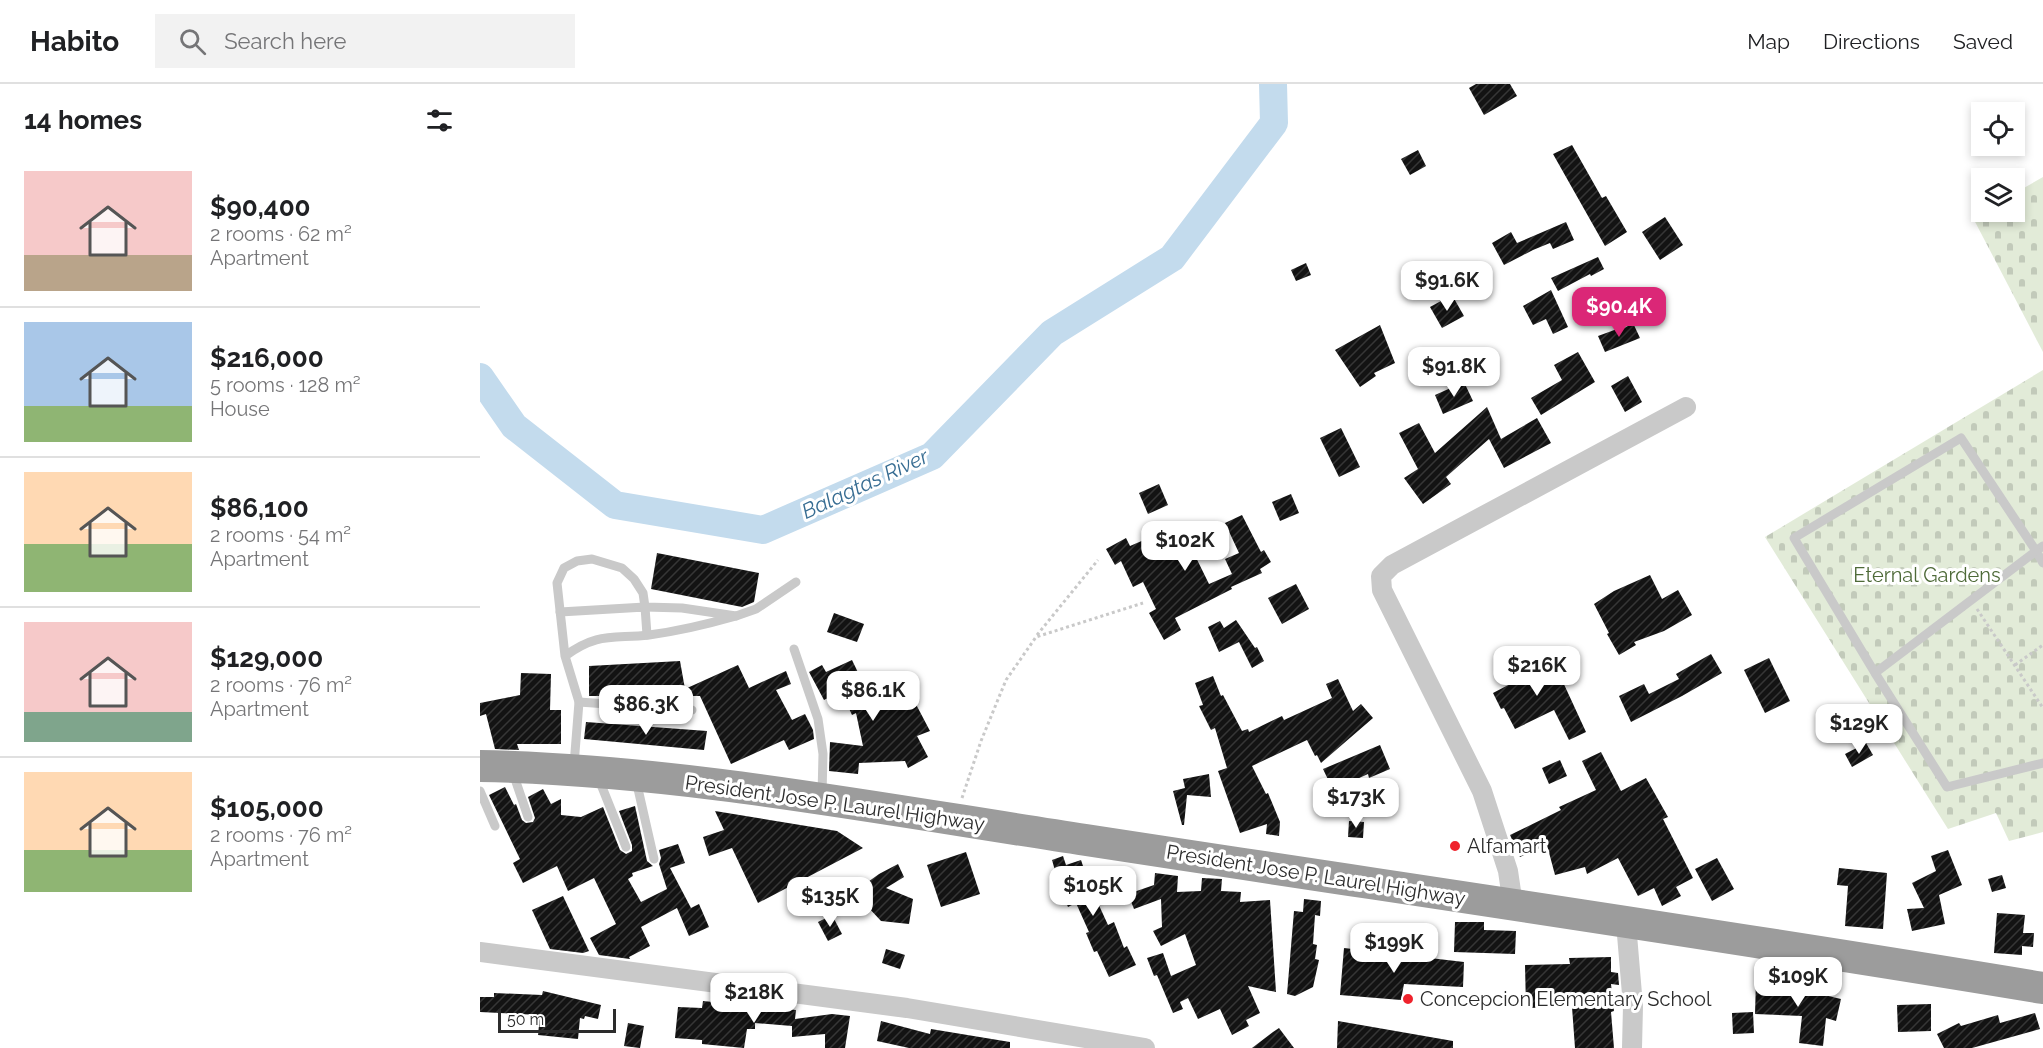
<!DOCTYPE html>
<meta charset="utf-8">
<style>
body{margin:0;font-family:Raleway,sans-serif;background:#f2f2f2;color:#202124;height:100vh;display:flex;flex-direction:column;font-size:22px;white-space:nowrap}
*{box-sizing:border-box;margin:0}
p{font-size:20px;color:#757577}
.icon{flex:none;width:33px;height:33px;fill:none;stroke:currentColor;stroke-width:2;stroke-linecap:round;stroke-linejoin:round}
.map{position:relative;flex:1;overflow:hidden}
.sheet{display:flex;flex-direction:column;background:#fff;width:480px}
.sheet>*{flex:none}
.buttons{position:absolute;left:1491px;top:18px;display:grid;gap:12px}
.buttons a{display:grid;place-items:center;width:54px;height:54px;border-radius:0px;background:#fff;box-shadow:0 3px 9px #0003;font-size:30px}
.scale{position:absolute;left:18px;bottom:15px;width:118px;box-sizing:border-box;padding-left:6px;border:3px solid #2c2c2c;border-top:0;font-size:16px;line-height:21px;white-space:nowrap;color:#2c2c2c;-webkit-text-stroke:4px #fff;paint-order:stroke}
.price{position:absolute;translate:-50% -51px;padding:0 14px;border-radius:12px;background:#fff;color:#222;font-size:20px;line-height:39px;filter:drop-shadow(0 2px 3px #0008)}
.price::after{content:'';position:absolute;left:50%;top:36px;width:18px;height:14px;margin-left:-9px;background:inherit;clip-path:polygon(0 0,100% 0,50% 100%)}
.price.selected{background:#db2777;color:#fff}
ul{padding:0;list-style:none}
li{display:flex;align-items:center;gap:18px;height:150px;padding:0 24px}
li+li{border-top:2px solid #e0e0e0}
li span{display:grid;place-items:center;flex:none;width:168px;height:120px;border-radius:0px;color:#555}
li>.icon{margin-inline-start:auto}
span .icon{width:72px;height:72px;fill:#fffc;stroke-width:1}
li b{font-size:26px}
h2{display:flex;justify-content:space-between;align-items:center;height:72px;padding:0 24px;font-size:26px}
header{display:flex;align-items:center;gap:36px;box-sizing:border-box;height:84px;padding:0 30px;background:#fff;border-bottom:2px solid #e0e0e0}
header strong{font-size:28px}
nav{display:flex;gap:33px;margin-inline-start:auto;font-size:21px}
.search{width:420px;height:54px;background:#f2f2f2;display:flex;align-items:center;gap:15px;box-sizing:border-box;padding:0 21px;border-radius:0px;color:#757577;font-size:22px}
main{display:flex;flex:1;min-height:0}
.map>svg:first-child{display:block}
</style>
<header>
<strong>Habito</strong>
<div class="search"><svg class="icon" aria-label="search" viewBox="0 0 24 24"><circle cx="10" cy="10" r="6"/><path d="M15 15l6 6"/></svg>Search here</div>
<nav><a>Map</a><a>Directions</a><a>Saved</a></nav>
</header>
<main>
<section class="sheet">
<h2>14 homes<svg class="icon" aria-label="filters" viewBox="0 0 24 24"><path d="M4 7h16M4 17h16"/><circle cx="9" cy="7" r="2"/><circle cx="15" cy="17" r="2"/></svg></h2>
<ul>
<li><span style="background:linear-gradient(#f6c9c9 70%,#b9a48a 0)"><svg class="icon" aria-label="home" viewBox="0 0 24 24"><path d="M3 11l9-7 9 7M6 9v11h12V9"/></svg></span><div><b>$90,400</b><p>2 rooms · 62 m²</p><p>Apartment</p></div></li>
<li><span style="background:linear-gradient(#a9c7e8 70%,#8fb573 0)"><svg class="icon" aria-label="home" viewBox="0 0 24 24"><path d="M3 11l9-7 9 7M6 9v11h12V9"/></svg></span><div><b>$216,000</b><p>5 rooms · 128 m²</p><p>House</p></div></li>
<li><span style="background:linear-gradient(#ffd9b3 60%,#8fb573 0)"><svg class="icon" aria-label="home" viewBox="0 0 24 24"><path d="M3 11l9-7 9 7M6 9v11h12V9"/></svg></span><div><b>$86,100</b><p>2 rooms · 54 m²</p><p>Apartment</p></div></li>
<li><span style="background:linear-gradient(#f6c9c9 75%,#7fa58c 0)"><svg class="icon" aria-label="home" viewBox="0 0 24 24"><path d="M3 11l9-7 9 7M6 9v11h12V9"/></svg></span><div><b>$129,000</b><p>2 rooms · 76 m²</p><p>Apartment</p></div></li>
<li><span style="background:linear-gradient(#ffd9b3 65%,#8fb573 0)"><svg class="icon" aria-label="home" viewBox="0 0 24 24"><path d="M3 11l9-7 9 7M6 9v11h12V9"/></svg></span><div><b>$105,000</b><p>2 rooms · 76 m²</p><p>Apartment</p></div></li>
</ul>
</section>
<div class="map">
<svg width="1563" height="964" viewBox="0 0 1563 964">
<defs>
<pattern id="cemetery-stones" width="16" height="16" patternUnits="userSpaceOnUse" patternTransform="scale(1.5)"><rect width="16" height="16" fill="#e2ebd8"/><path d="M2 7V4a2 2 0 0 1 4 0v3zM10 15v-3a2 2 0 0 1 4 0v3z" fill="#c2caba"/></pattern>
<pattern id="building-hatch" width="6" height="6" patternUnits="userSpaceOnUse" patternTransform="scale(1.5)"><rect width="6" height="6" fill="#131313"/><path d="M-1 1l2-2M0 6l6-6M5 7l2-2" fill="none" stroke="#363636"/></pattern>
</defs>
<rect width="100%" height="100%" fill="#fff"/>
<!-- cemetery -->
<g fill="url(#cemetery-stones)">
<polygon points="1563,93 1563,268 1492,132 1501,127 1534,128 1535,109"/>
<polygon points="1563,286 1563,748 1529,757 1516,729 1468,745 1285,453"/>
</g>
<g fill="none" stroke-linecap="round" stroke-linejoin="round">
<!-- river -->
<polyline stroke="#c3dbed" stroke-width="28" points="0,293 34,342 135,421 283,446 452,372 572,249 692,174 794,39 793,0"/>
</g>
<!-- building -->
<g fill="url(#building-hatch)">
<polygon points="996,0 1030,0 1037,12 1004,31 989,4"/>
<polygon points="1092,61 1122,114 1126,112 1147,148 1125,162 1073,70"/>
<polygon points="938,66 946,82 930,91 921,75"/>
<polygon points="1185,133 1203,161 1180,176 1162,148"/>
<polygon points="1086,138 1094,156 1073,165 1070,159 1053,166 1024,181 1012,159 1031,148 1037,159"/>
<polygon points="1118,173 1124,185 1111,192 1110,190 1078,207 1071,194"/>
<polygon points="826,179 831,191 816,197 811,186"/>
<polygon points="1071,206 1088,243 1073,250 1066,235 1053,241 1043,222"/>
<polygon points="972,211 984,232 962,244 950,223"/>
<polygon points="1153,239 1160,254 1125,268 1118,252 1137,245 1138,248"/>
<polygon points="900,241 915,279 894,289 896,292 880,303 855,266"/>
<polygon points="1098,268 1115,298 1061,331 1051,314 1082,296 1074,281"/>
<polygon points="1148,292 1162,318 1145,328 1131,302"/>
<polygon points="984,298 993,317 963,330 955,311"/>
<polygon points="1007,323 1021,355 1057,334 1071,359 1024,384 1009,355 966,393 971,400 943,420 924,394 938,385 919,349 939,339 955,369"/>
<polygon points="861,344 880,383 859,393 840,354"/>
<polygon points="679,400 688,421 668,430 659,409"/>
<polygon points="811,410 819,429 800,437 792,418"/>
<polygon points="762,431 781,468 784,466 791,478 780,485 782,489 751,503 752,505 695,534 701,546 684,556 669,529 676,525 663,498 653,503 641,477 635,481 626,465 646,454 650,462 680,449 683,455 702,445 729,500 752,490 745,475 759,469 745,439"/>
<polygon points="177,469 279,489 274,518 262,523 171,505"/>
<polygon points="1170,491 1182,515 1198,506 1212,531 1184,547 1154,558 1156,561 1139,571 1127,550 1129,549 1114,520 1134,507"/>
<polygon points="816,500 829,525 802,540 788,514"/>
<polygon points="354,529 384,540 377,558 347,548"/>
<polygon points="756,536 775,564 777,563 784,577 772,584 759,558 739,568 728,543 740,537 744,544"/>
<polygon points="1036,564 1053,593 1076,583 1106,648 1089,656 1074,626 1035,645 1024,624 1021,625 1013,609 1034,598 1020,573"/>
<polygon points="1231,570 1242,589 1202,612 1151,638 1139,612 1164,600 1169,610 1199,595 1196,590"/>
<polygon points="1289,574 1310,617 1285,629 1264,586"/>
<polygon points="372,576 386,605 392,602 401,620 429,607 450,647 437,652 448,673 428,684 425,677 379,679 378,690 349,687 350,658 383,662 376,629 372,631 361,607 344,616 329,588 342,581 346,588"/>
<polygon points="200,577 205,605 258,581 269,604 306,587 311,600 296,606 312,636 325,630 333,646 334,655 309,666 304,656 251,680 220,612 109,612 109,582"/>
<polygon points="41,589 71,590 70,626 81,626 81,660 37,660 39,666 15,665 6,630 0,632 0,619 40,611"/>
<polygon points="733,592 741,612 743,611 762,647 768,645 769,648 802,632 804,636 852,614 846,600 858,595 873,627 881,620 893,634 841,679 837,671 835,672 827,656 772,682 786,710 788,709 800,738 799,752 786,750 787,740 760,749 738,687 747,684 735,644 731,646 719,622 723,621 715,599"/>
<polygon points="106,638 227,647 224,666 104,655"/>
<polygon points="1386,659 1393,671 1372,683 1365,670"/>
<polygon points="900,661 910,685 889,694 888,690 853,706 843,685"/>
<polygon points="1121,668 1141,707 1166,694 1188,733 1183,735 1213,794 1196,803 1201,812 1182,822 1174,804 1158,812 1138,774 1107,790 1105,783 1075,791 1067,761 1040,773 1030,751 1081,726 1079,723 1116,706 1102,677"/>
<polygon points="1080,676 1087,692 1069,700 1062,684"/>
<polygon points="729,690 731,713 707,711 704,741 702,741 693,707 705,704 703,695"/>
<polygon points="25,703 34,721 36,720 42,736 46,739 53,738 55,734 48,713 63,705 71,720 81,715 81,731 101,733 123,723 140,766 146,770 152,767 152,761 139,727 155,722 167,777 173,782 152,789 153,792 148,795 161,818 187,805 179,780 181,774 179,766 198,760 205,779 190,784 211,824 219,820 229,843 209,852 197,824 161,843 170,862 149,873 150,875 119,871 110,854 136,840 114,794 88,807 77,782 43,799 33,779 40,775 9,711"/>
<polygon points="235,727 357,747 383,764 278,819 252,764 229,772 223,753 244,746"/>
<polygon points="869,737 884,738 883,754 868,753"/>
<polygon points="1468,766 1482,801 1459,811 1465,840 1432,847 1427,825 1444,824 1432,799 1456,787 1451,772"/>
<polygon points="486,768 500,810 461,823 447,781"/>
<polygon points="583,772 586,781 601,776 606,791 604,791 615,818 617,817 628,841 634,838 644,864 647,862 656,881 629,893 617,867 614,868 606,849 609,848 596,819 588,823 580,804 572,776"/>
<polygon points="1237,774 1254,805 1232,817 1215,785"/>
<polygon points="418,780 424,793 406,804 433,815 429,840 401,837 374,808 399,790"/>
<polygon points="1359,784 1407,789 1403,845 1365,842 1368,802 1357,801"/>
<polygon points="675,789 698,792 697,808 721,807 722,794 742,795 741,807 761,808 760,818 790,816 796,908 768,902 780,929 766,936 769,942 752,951 740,925 718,935 708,914 700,918 703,925 693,929 677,891 674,892 667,874 683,869 691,892 716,881 705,850 681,862 673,847 682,843 681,815 654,825 648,810 674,801"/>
<polygon points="1522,791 1526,804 1512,808 1508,795"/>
<polygon points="83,812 109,867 103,869 70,865 52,826"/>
<polygon points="824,815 841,817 840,832 835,831 833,860 837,861 835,875 839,876 833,903 815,912 807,910 814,827 823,828"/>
<polygon points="1517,829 1545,831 1543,849 1554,849 1553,863 1542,862 1542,871 1514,869"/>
<polygon points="352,831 362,850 348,857 338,838"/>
<polygon points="975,838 1004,838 1004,846 1036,847 1035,870 974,868"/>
<polygon points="864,864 984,878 983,903 924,900 921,916 860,911"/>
<polygon points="406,865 425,871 420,885 402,879"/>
<polygon points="1131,873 1131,888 1138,889 1139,901 1131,900 1134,927 1131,928 1134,964 1095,964 1092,923 1046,924 1045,881 1090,880 1089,874"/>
<polygon points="1276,896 1306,897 1306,902 1361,915 1356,937 1346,934 1343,962 1319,959 1322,932 1275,930"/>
<polygon points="63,907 121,921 118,935 105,932 104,935 100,934 98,955 58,951 60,931 0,928 0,913 14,913 14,909 62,911"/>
<polygon points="223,917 316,926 315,935 352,930 370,932 365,964 345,964 345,950 312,953 312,942 275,939 275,945 267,945 264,964 222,960 222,956 195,954 198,923 222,924"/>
<polygon points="1451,920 1451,947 1418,948 1417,921"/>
<polygon points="1273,928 1274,949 1253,950 1252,929"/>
<polygon points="1555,929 1560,945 1492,964 1464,964 1457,950 1479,939 1481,942 1518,931 1520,939"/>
<polygon points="401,937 450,950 451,945 530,958 530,964 429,964 397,957"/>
<polygon points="858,937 973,957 973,964 857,964"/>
<polygon points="148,939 164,942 160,964 144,962"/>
<polygon points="799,944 814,964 772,964 793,948"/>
</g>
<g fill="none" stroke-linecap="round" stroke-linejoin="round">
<!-- path -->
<g stroke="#c9c9c9" stroke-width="3" stroke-dasharray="3 3" stroke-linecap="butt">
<polyline points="1497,525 1563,624"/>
<polyline points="557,551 618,476"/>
<polyline points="1535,581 1563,561"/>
<polyline points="482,714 501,657 526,596 556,553 663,519"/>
</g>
<!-- service -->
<g stroke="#c9c9c9" stroke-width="9">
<polyline points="1563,462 1556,467 1563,479"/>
<polyline points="80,528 165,523 167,551"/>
<polyline points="256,532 276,525 316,498"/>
<polyline points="314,565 338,635 343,670 342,711"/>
<path d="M85,572C118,548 132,555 169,551C199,547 228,540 256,532L202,524L165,523L163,509L154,495L142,484L112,475L97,477L84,484L77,499L85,572L99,618L94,681"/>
<polyline points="1395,589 1556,467 1481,354 1314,454 1395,589 1467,703 1563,679"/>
<polyline points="99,618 212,626"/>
<polyline points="33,689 48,733"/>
<polyline points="118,693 146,763"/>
<polyline points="156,696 174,775"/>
<polyline points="0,707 15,742"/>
</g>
<!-- minor -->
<g stroke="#c9c9c9" stroke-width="20">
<polyline points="1033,821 1028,787 1002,707 902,506 901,492 912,481 1206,323"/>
<polyline points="1146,839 1153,922 1152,964"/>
<polyline points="0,868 427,924 665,964"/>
</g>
<!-- trunk -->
<path stroke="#9c9c9c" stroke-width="32" d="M0,682C202,686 406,726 606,756C925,805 1245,851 1563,904"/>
</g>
<!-- markers -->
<g fill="#ef222c" stroke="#fff" stroke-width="2">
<circle cx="975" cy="762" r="6"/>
<circle cx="928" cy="915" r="6"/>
</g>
<g text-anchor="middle" stroke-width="6" stroke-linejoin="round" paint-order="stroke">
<!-- park labels -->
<g font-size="20" fill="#4e6a38" stroke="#fff">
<text x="1447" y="498">Eternal Gardens</text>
</g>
<!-- street labels -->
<g font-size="20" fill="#2c2c2c" stroke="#fff">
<text transform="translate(355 719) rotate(8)" y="7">President Jose P. Laurel Highway</text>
<text transform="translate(836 791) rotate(9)" y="7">President Jose P. Laurel Highway</text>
</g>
<!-- poi labels -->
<g font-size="20" fill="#2c2c2c" stroke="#fff" text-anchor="start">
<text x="987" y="769">Alfamart</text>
<text x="940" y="922">Concepcion Elementary School</text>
</g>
<!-- water labels -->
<g font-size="21" font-style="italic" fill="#366c92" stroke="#fff">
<text transform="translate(385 400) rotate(-25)" y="7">Balagtas River</text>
</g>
</g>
</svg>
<div class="buttons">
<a><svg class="icon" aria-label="locate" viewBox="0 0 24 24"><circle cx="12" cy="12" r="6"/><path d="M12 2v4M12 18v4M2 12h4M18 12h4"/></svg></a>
<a><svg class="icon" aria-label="layers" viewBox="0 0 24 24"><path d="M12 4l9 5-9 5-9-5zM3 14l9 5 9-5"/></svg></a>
</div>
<div class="scale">50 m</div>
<b class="price" style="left:967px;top:228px">$91.6K</b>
<b class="price selected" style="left:1139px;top:254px">$90.4K</b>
<b class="price" style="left:974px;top:314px">$91.8K</b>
<b class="price" style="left:705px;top:488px">$102K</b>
<b class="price" style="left:1057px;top:613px">$216K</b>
<b class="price" style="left:393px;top:638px">$86.1K</b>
<b class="price" style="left:166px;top:652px">$86.3K</b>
<b class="price" style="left:1379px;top:671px">$129K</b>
<b class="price" style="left:876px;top:745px">$173K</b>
<b class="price" style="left:613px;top:833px">$105K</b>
<b class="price" style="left:350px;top:844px">$135K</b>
<b class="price" style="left:914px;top:890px">$199K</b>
<b class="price" style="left:1318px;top:924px">$109K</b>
<b class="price" style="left:274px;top:940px">$218K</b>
</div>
</main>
